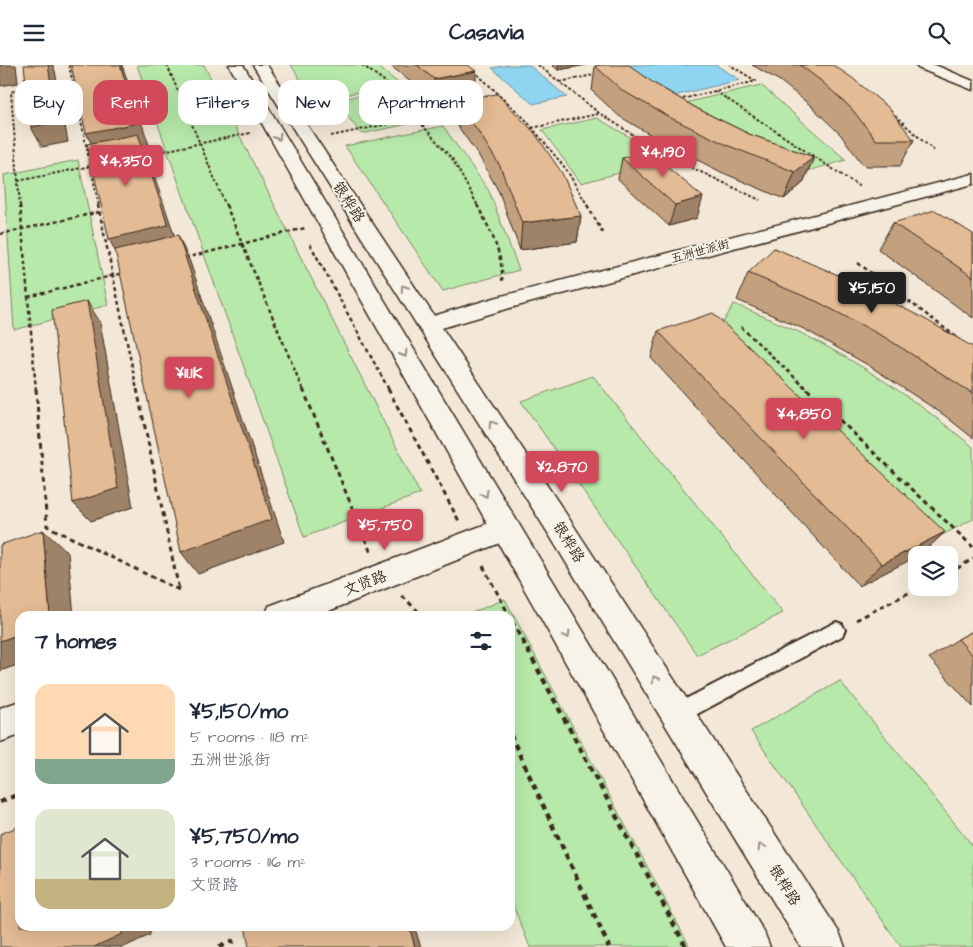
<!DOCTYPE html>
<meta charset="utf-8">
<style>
body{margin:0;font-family:"Architects Daughter","LXGW WenKai TC",sans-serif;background:#f2f2f3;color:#1f2937;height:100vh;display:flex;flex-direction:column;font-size:19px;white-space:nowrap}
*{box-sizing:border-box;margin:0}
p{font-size:16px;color:#747a83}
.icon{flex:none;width:28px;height:28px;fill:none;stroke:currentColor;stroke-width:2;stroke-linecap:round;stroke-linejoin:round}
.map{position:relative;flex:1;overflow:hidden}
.sheet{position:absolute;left:15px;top:546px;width:500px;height:320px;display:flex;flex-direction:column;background:#fff;border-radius:15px;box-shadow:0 5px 20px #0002}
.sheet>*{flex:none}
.hud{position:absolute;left:15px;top:15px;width:500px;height:45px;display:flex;gap:10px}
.fabs{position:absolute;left:908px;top:481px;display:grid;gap:10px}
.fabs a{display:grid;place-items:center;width:50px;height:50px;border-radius:10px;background:#fff;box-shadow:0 5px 20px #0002;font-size:25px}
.price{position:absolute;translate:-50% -42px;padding:0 11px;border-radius:5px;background:#d1495b;color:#fff;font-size:16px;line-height:32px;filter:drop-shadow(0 1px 2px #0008)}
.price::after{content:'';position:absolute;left:50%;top:30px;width:15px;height:11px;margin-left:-8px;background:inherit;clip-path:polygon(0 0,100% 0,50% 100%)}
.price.on{background:#222;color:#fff}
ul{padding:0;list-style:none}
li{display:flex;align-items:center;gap:15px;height:125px;padding:0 20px}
li span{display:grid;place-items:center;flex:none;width:140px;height:100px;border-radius:15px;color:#555}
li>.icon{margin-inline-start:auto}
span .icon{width:60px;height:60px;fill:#fffc;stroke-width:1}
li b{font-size:21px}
h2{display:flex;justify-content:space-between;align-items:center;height:60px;padding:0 20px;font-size:21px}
.tag{padding:0 18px;border-radius:15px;background:#fff;box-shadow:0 5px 20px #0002;font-size:18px;line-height:45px}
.tag.on{background:#d1495b;color:#fff}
header{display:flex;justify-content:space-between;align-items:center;height:65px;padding:0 20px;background:#fff;font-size:22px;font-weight:700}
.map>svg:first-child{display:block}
</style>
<header><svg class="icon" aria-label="menu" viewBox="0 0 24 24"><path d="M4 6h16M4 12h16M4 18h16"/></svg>Casavia<svg class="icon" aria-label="search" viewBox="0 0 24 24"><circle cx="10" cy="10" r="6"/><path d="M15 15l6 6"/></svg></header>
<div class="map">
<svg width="973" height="882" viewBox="0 0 973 882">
<rect width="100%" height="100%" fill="#f3e8d7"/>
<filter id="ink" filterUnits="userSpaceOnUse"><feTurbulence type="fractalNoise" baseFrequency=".02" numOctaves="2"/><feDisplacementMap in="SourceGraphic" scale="10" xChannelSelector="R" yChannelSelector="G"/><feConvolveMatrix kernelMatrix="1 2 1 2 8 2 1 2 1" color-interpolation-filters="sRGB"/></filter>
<g filter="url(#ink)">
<!-- green -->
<g fill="#b7e9aa" stroke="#798a64">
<polygon points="137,0 204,0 420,429 304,472"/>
<polygon points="291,0 376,0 399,19 314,36"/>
<polygon points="761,20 846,95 797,109 667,42"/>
<polygon points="403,22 431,54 361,69 336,35"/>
<polygon points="597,53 669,95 581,118 542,65"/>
<polygon points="443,61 489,126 519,205 443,226 345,81"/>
<polygon points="78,95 108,240 14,265 4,110"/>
<path d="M734,239C756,248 779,258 801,268C863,299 920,338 973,382V454L925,479L714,273Z"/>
<polygon points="593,311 783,548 697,590 521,336"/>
<polygon points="505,534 690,882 530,882 510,833 510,551 464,551"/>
<polygon points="840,616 973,781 973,882 901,882 751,666"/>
</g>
<!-- water -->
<g fill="#8fd4f1" stroke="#6d909d">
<polygon points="509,0 529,0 567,32 533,39 492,3"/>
<polygon points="622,0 716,0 740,15 669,32"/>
</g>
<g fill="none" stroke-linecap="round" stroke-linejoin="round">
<defs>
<polygon id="lane" points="836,557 842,559 845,565 842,571 684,656 677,658 670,656 668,649 670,642"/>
<g id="street">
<polygon points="973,109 973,119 510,243 428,267 420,265 417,260 420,255 494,233"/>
<polygon points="505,452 515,456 519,464 515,472 316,551 265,551 269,541"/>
<polygon points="20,636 20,670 0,677 0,643"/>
</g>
<g id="secondary">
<polygon points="229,0 243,0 764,867 770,882 726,882"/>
<polygon points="253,0 267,0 568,452 839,867 845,882 801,882 548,468"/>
<polygon points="916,0 935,0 973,16 973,25 918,3"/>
</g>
</defs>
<!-- lane casing -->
<use href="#lane" stroke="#3b2a1e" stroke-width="4"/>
<!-- street casing -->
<use href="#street" stroke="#3b2a1e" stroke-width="3"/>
<!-- secondary casing -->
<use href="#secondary" stroke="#3b2a1e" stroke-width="3"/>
<!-- path-far3 -->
<g stroke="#3b2a1e" stroke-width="2" stroke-dasharray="3 2" stroke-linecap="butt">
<polyline points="69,0 99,141"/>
<polyline points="167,0 226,141"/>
<polyline points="362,0 383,15 453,95 478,141"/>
<polyline points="538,0 599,48 665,90 760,135"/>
<polyline points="474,6 525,54 566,104 588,141"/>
<polyline points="560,17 598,9"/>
<polyline points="715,26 860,122"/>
<polyline points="678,35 756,16 730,0"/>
<polyline points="891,47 934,86"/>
<polyline points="532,63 598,49"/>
<polyline points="331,71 459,44"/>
<polyline points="144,90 250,68"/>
<polyline points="18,116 91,101"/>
<polyline points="20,141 11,27 23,23 26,9 31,0"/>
</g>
<!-- path-far2 -->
<g stroke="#3b2a1e" stroke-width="2.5" stroke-dasharray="4 3" stroke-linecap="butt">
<polyline points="20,140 36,325"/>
<polyline points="98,140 137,325"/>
<polyline points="226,140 303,325"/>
<path d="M477,140C489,162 504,191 502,216"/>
<polyline points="587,140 603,168"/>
<polyline points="0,169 100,147"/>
<polyline points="310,179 389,325"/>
<polyline points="185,193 305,163"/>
<polyline points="858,198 959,274"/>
<polyline points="28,232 123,208"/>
<polyline points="741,262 808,325"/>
</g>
<!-- path-far1 -->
<g stroke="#3b2a1e" stroke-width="3" stroke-dasharray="5 4" stroke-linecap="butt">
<polyline points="36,324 47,461 179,525"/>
<polyline points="137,324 179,525"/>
<polyline points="303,324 371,488"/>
<polyline points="388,324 459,456"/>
<polyline points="807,324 973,482"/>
<polyline points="483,501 518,567"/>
<polyline points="949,508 973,494"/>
<polyline points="402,531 423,551"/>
<polyline points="856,555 920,522"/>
</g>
<!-- path -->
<g stroke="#3b2a1e" stroke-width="4.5" stroke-dasharray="6 5" stroke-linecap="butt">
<polyline points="517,565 686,882"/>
<polyline points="510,669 609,882"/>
<polyline points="0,737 20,729"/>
<polyline points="219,882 232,876 233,882"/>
</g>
<!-- lane -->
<use href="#lane" fill="#f7f3e8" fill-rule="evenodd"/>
<!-- street -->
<use href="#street" fill="#f7f3e8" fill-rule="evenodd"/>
<!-- secondary -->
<use href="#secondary" fill="#f7f3e8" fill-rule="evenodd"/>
</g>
<!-- wall -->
<g fill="#c3a17f" stroke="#3b2a1e">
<polygon points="390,0 468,0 476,31 436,38"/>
<polygon points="552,0 586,0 558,5"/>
<polygon points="752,0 833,0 914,75 900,101 864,101 840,69 810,40 780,16"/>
<polygon points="595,1 655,19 698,44 749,69 814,92 803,118 784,134 721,107 666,79 619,51 592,26"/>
<polygon points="456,35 581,151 577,177 520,185 499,127 479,91 457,60"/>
<polygon points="622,93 697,153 669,161 618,114"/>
<polygon points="893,158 973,169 973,253 878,184"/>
<polygon points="748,208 973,282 973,373 944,350 868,300 804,264 737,235"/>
<polygon points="658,266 945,467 920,490 916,490 859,521 651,293"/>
<polygon points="973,566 973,642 929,593 958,574"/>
</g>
<!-- shaded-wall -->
<g fill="#9f8368" stroke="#3b2a1e">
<polygon points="0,0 16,0 18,18 0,21"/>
<polygon points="48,0 53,0 55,6 68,77 42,82 31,62"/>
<polygon points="120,0 122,0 150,83 144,84 149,95 180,187 123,201 109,174 99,94 86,68"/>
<polygon points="558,0 586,0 558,5"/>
<polygon points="476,6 476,31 436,38 434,14"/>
<polygon points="814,92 803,118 784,134 795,107"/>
<polygon points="703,132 697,153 669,161 675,140"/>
<polygon points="581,151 577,177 520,185 522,158"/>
<polygon points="178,170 190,197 284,477 198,509 181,487"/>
<polygon points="87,236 100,257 133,442 91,456 73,438"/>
<polygon points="43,465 68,488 74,551 50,551"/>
<polygon points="945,467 920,490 916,490 916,492 859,521 882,499"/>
<polygon points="20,569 20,599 0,606 0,576"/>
<polygon points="122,861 150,861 150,870 124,882 94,882"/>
<polygon points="409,861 414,861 421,882 415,882"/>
</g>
<!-- building -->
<g fill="#e3bb94" stroke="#3b2a1e">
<polygon points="24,0 48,0 57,57 31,62"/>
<polygon points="71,0 120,0 139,58 86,68"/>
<polygon points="417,0 468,0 476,6 434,14"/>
<polygon points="600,0 629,0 655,19 698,44 749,69 814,92 795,107 729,81 671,53 623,26 595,1"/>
<polygon points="800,0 833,0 851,12 889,43 914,75 876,75 851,43 820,15"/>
<polygon points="497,29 534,67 562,108 581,151 522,158 500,101 478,66 456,35"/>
<polygon points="138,69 168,160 109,174 87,79"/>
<polygon points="649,87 703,132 675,140 622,93"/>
<polygon points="935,145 973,169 973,212 893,158"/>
<polygon points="178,170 272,454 181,487 115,185"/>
<polygon points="774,183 843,212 923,253 973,282 973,329 966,324 886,273 818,237 748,208"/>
<polygon points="87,236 118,423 73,438 52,245"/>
<polygon points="713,248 945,467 882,499 658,266"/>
<polygon points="43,465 50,551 20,551 20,569 0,576 0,480"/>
<polygon points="973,566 973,591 958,574"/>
<polygon points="20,761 20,861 122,861 122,869 94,882 0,882 0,769"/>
<polygon points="245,861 409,861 415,882 249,882"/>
</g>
<!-- one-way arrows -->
<defs><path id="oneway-chevron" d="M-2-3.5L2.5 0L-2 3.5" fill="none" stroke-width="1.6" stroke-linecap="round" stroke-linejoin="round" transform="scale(1.25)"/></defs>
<g stroke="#998e83">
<use href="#oneway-chevron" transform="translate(278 72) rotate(60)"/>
<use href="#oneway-chevron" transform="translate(404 223) rotate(-123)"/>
<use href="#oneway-chevron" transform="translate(404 289) rotate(60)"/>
<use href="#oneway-chevron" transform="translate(492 359) rotate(-123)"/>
<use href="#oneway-chevron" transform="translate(485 429) rotate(60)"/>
<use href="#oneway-chevron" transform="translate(567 570) rotate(60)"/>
<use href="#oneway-chevron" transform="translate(655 614) rotate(-122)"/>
<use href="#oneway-chevron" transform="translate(761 782) rotate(-122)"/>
</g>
</g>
<g text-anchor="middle" stroke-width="4" stroke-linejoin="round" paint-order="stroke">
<!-- far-street labels -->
<g font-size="12" fill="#3b2a1e" stroke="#f7f3e8">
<text transform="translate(700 186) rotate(-15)" y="4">五洲世派街</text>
</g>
<!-- street labels -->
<g font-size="15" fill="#3b2a1e" stroke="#f7f3e8">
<text transform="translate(349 137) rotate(57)" y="5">银桦路</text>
<text transform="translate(569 477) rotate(58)" y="5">银桦路</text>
<text transform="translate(365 518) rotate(-21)" y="5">文贤路</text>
<text transform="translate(785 820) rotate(58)" y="5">银桦路</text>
</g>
</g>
</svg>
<div class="fabs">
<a><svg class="icon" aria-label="layers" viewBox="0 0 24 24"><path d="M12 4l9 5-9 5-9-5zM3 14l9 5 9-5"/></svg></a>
</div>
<b class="price" style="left:663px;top:113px">¥4,190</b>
<b class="price" style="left:126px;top:122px">¥4,350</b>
<b class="price on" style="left:872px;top:249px">¥5,150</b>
<b class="price" style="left:189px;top:334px">¥11.1K</b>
<b class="price" style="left:804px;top:375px">¥4,850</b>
<b class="price" style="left:562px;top:428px">¥2,870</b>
<b class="price" style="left:385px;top:486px">¥5,750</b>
<div class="hud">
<a class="tag">Buy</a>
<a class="tag on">Rent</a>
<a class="tag">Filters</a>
<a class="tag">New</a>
<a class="tag">Apartment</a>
</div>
<section class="sheet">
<h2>7 homes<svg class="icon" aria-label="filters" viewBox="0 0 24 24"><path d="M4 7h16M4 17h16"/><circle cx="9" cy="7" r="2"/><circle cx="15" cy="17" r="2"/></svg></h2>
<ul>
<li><span style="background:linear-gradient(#ffd9b3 75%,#7fa58c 0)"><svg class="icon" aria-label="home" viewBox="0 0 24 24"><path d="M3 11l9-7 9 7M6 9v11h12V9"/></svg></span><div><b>¥5,150/mo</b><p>5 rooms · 118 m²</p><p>五洲世派街</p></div></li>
<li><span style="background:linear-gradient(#dfe7d0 70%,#c2b280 0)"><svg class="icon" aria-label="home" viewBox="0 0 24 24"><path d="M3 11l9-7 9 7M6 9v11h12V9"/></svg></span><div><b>¥5,750/mo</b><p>3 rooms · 116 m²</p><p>文贤路</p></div></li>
</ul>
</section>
</div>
